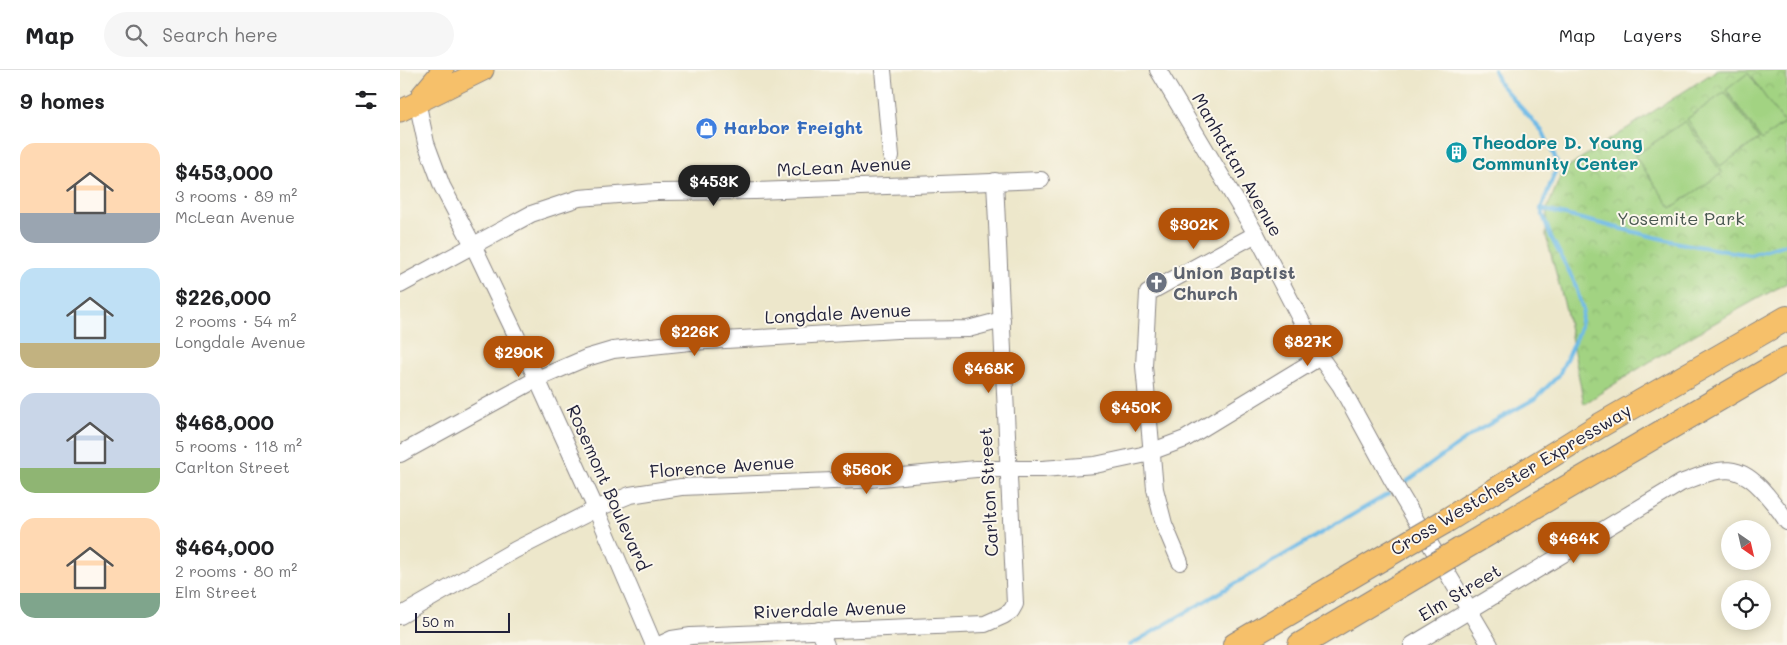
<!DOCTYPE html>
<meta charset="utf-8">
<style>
body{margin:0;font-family:Mali,sans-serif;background:#f6f6f6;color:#202124;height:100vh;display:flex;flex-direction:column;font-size:19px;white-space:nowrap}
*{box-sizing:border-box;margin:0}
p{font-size:16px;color:#757577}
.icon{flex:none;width:28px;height:28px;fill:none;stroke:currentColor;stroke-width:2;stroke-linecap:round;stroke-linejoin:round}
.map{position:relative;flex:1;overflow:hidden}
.sheet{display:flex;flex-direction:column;background:#fff;width:400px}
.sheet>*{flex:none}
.needle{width:32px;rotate:146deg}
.controls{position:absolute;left:1321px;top:450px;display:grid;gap:10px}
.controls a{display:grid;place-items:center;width:50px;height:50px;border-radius:50%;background:#fff;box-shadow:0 2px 12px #0003;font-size:25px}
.scale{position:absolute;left:15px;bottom:12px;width:95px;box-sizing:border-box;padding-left:5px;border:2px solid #22223b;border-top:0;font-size:14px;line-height:18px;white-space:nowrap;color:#22223b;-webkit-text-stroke:4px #fbf7ec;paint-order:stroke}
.price{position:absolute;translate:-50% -42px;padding:0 11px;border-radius:18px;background:#b45309;color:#fff;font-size:16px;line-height:32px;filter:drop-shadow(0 1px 2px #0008)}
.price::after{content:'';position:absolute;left:50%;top:30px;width:15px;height:11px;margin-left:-8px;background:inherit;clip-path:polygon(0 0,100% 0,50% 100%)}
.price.active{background:#222;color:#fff}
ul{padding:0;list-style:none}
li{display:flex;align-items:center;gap:15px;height:125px;padding:0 20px}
li span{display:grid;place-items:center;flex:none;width:140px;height:100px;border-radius:15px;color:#555}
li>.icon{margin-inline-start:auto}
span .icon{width:60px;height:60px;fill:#fffc;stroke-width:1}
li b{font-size:21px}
h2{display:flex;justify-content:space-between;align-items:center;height:60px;padding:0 20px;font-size:21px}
header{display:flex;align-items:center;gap:30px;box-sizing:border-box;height:70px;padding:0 25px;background:#fff;border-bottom:1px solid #e0e0e0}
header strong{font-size:24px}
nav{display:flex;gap:28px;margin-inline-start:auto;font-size:18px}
.search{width:350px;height:45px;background:#f6f6f6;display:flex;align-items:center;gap:12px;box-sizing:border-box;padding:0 18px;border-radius:28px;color:#757577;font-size:19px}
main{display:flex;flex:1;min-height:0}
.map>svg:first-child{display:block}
</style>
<header>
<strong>Map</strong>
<div class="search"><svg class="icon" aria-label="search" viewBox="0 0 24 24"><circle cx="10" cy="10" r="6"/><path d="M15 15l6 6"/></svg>Search here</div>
<nav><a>Map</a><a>Layers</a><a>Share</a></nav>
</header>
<main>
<section class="sheet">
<h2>9 homes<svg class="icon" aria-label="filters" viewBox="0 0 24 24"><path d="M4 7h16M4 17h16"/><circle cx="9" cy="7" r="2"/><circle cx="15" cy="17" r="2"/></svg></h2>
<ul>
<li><span style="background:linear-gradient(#ffd9b3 70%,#9aa5b1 0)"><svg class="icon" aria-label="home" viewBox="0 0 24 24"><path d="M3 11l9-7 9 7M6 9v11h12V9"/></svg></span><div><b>$453,000</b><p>3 rooms · 89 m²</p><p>McLean Avenue</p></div></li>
<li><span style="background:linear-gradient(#bfe0f5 75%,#c2b280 0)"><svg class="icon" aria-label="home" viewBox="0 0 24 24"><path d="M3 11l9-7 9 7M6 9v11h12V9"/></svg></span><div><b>$226,000</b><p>2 rooms · 54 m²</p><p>Longdale Avenue</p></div></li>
<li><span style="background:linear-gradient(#c9d6e8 75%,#8fb573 0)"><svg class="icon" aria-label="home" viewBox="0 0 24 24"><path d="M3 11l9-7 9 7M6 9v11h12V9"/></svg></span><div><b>$468,000</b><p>5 rooms · 118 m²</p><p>Carlton Street</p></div></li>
<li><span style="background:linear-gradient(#ffd9b3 75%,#7fa58c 0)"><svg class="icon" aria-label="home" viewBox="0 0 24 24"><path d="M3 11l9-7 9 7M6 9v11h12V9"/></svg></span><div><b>$464,000</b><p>2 rooms · 80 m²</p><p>Elm Street</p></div></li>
</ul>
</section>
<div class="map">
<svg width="1387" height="575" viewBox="0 0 1387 575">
<defs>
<pattern id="park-crowns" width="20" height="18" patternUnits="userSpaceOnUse" patternTransform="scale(1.25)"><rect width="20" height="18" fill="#a2d382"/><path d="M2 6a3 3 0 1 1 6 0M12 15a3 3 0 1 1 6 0" fill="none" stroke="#8bb571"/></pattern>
</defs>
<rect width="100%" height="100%" fill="#fbf7ec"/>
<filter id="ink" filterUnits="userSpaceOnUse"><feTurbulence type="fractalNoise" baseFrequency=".02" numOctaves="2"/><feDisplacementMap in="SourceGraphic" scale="10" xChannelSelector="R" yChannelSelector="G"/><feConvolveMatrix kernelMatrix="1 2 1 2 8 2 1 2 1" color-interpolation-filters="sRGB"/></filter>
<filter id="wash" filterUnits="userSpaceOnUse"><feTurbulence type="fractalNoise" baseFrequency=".0096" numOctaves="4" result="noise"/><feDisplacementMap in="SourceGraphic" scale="20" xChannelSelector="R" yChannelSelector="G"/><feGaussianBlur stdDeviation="1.12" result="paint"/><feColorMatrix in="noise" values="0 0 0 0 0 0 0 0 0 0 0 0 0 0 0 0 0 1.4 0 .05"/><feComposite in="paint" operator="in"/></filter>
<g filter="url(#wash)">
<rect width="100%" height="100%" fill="#ede7cb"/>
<!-- park -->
<path fill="url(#park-crowns)" stroke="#627a5e" d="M1317,0H1387V213C1317,250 1250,290 1184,334L1166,240L1146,166L1147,139L1163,100Z"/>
<!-- pitch -->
<g fill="#a2d382" stroke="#627a5e">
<polygon points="1348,3 1384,53 1362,70 1326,20"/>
<polygon points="1325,22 1359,69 1320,96 1287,49"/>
<polygon points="1285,51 1322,103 1271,138 1235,86"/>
</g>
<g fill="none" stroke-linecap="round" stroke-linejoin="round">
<!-- stream -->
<g stroke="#6dbae7" stroke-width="4">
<polyline points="1141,139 1279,173 1350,185 1387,174"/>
<polyline points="1006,412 1077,361 1136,328 1159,305 1179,261 1183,240 1174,211 1150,165 1141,139 1158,94 1143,62 1099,13 1094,0"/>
<polyline points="730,575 988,424"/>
</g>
</g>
</g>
<g filter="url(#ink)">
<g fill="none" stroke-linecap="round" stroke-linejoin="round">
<defs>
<g id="minor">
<polyline points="483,0 491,86"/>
<polyline points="758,0 856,164 920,287 940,315 992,410 1090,575"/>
<polyline points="17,31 26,73 42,116 73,175 137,309 196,439 254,575"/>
<polyline points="0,215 131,144 179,128 256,122 355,121 641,110"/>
<polyline points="0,384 137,309 186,288 213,280 290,272 497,260 568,259 602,250"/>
<polyline points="780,492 764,454 755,419 744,296 748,223 856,164"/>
<polyline points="0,546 115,480 196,439 230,425 281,417 459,410 576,399 642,399 695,395 742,385 785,369 920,287"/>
<polyline points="419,560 426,575"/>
<polyline points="259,575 272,569 291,566 585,554 603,546 611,541 615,534 595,111"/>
<path d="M1012,575L1281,413C1318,399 1337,389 1366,424C1373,433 1381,441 1387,452"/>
</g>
<g id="major">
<polyline points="22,25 43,0"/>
<polyline points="0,41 83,0"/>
</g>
<g id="highway">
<polyline points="1044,452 1199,356 1387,248"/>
<polyline points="1060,480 1387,289"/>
<polyline points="835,575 1001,477"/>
<polyline points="900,575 1018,505"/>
</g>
</defs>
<!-- minor casing -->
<use href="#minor" stroke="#888483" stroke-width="18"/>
<!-- major casing -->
<use href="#major" stroke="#888483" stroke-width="23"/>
<!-- highway casing -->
<use href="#highway" stroke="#888483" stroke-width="26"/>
<!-- minor -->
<use href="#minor" stroke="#fff" stroke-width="16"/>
<!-- major -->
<use href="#major" stroke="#f6c06b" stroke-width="21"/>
<!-- highway -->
<use href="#highway" stroke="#f6c06b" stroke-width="24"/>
<defs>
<g id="highway-bridge">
<polyline points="1001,477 1044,452"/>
<polyline points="1018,505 1060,480"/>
</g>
</defs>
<!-- highway-bridge casing -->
<use href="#highway-bridge" stroke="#888483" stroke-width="26" stroke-linecap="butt"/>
<!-- highway-bridge -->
<use href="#highway-bridge" stroke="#f6c06b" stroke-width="24"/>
</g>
</g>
<!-- icons -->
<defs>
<symbol id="shop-disc" viewBox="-11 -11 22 22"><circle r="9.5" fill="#3f7fe0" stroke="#fbf7ec"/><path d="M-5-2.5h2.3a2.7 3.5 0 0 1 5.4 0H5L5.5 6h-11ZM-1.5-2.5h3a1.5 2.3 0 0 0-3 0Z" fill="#fff"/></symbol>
<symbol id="building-disc" viewBox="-11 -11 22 22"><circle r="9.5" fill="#0f9aa8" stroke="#fbf7ec"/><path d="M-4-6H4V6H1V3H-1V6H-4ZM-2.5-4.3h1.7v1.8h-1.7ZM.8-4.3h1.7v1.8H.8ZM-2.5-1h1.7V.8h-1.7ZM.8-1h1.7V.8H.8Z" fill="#fff"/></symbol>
<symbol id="church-disc" viewBox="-11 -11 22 22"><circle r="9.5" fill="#6b7280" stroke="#fbf7ec"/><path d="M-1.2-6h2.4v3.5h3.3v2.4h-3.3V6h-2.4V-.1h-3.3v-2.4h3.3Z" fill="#fff"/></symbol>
</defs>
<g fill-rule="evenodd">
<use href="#shop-disc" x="294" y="46" width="25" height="25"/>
<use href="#building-disc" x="1044" y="70" width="25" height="25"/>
<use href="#church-disc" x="744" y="200" width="25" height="25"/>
</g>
<g text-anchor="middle" stroke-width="4" stroke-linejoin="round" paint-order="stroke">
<!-- shop labels -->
<g font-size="18" font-weight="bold" fill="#366cbe" stroke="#fbf7ec" text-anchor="start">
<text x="323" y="64">Harbor Freight</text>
</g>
<!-- culture labels -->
<g font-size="18" font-weight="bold" fill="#0d838f" stroke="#fbf7ec" text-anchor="start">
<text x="1072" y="79">Theodore D. Young<tspan x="1072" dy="21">Community Center</tspan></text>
</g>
<!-- street labels -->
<g font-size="18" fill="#22223b" stroke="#fbf7ec">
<text transform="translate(837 95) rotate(60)" y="6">Manhattan Avenue</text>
<text transform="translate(444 97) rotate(-3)" y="6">McLean Avenue</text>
<text transform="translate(438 244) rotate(-3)" y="6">Longdale Avenue</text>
<text transform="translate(322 397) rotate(-4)" y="6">Florence Avenue</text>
<text transform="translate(1111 410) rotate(-31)" y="6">Cross Westchester Expressway</text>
<text transform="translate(208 418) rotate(66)" y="6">Rosemont Boulevard</text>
<text transform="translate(589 422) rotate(-93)" y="6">Carlton Street</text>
<text transform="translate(1060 523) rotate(-31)" y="6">Elm Street</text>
<text transform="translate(430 540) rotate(-2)" y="6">Riverdale Avenue</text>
</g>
<!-- park labels -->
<g font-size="18" fill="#485750" stroke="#fbf7ec">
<text x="1281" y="155">Yosemite Park</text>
</g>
<!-- worship labels -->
<g font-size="18" font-weight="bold" fill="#5b616d" stroke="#fbf7ec" text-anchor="start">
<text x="773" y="209">Union Baptist<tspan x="773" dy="21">Church</tspan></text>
</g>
</g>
</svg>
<div class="controls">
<a><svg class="needle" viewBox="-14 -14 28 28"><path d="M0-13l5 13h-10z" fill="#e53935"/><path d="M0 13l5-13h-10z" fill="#757577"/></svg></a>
<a><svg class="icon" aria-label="locate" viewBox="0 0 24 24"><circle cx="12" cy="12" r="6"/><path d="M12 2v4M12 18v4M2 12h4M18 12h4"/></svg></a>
</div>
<div class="scale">50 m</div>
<b class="price active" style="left:314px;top:137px">$453K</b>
<b class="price" style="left:794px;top:180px">$302K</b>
<b class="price" style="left:295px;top:287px">$226K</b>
<b class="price" style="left:908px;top:297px">$827K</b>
<b class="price" style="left:119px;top:308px">$290K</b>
<b class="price" style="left:589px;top:324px">$468K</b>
<b class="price" style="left:736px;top:363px">$450K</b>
<b class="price" style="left:467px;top:425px">$560K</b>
<b class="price" style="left:1174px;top:494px">$464K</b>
</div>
</main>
